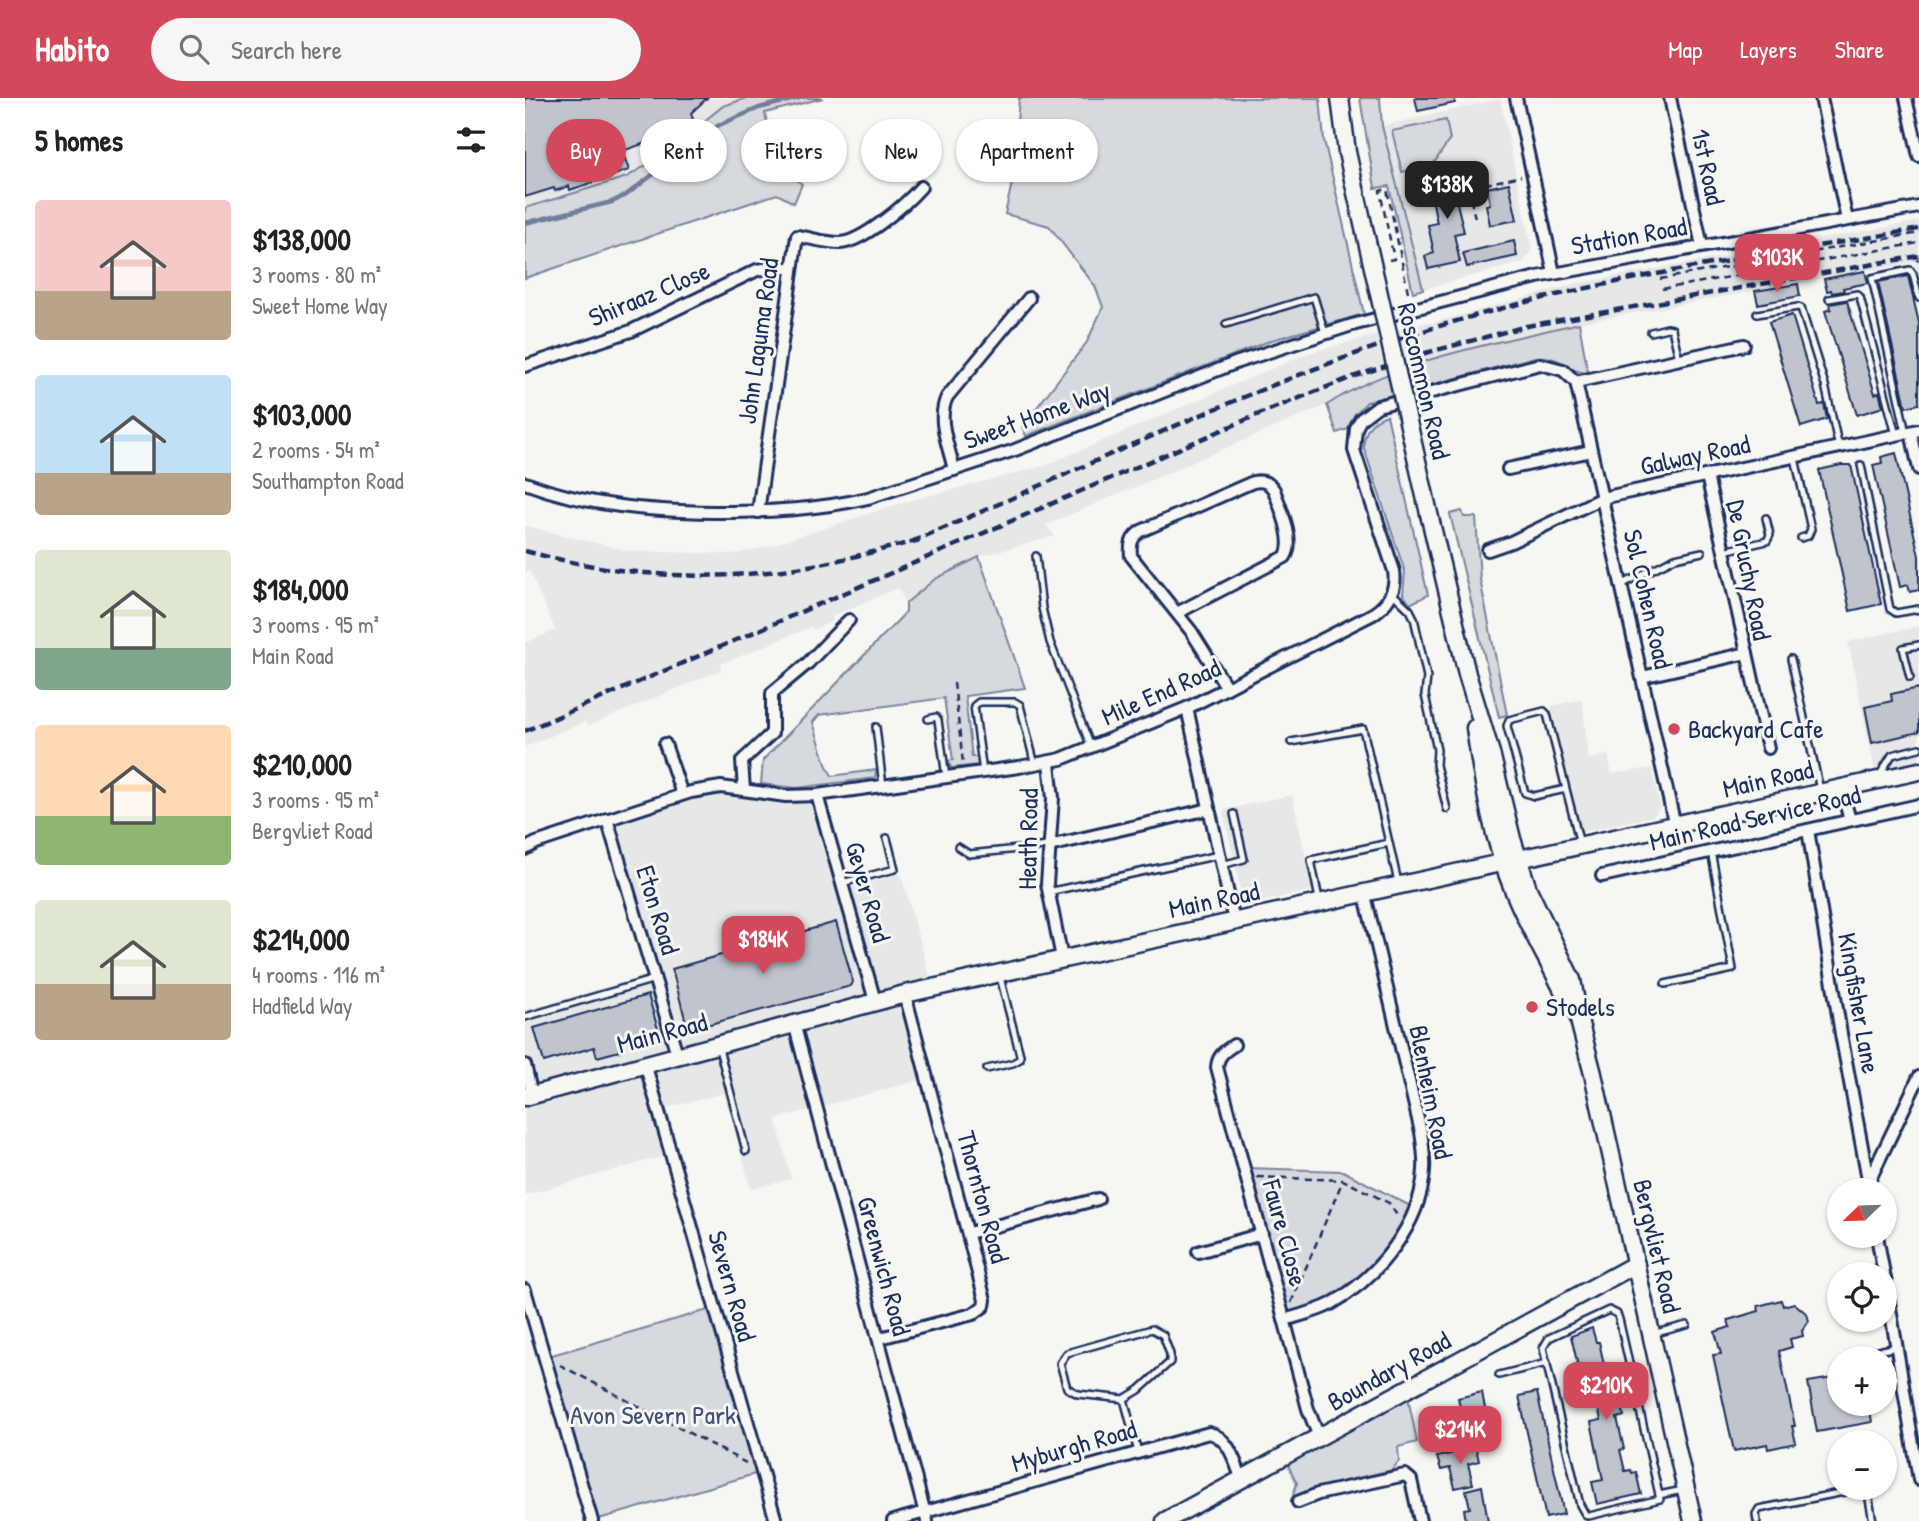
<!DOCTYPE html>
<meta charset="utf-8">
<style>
body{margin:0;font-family:"Patrick Hand",sans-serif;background:#f6f6f6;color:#222;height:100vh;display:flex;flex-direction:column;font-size:26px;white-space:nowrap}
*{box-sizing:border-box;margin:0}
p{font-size:23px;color:#767676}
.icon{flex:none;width:38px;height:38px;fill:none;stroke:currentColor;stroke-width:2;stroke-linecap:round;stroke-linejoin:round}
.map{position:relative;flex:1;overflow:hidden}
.panel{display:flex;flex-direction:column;background:#fff;width:525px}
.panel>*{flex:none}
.guide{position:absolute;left:21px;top:21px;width:665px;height:63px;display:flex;gap:14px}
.needle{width:46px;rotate:247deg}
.buttons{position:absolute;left:1302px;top:1080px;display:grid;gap:14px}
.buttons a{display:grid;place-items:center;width:70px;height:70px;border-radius:50%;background:#fff;box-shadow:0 2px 5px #0004;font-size:35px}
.price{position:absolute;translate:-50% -60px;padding:0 16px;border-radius:14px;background:#d1495b;color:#fff;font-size:23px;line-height:46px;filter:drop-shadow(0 2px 4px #0008)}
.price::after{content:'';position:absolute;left:50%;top:42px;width:21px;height:16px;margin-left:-10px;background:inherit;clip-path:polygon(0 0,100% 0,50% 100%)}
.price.active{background:#222;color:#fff}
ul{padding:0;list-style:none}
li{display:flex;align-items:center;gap:21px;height:175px;padding:0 35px}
li span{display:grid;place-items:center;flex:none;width:196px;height:140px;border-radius:7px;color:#555}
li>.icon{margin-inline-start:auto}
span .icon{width:84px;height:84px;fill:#fffc;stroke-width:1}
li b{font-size:30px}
h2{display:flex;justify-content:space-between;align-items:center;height:84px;padding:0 35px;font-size:30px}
.chip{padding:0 24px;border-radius:32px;background:#fff;box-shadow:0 2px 5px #0004;font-size:24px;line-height:63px}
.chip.active{background:#d1495b;color:#fff}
header{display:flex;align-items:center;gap:42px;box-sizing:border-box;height:98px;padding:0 35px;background:#d1495b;color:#fff}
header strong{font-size:33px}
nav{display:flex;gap:38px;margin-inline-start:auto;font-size:24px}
.search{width:490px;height:63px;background:#f6f6f6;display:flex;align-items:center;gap:18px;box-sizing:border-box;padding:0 24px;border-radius:38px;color:#767676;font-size:26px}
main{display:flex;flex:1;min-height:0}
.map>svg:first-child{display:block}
</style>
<header>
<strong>Habito</strong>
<div class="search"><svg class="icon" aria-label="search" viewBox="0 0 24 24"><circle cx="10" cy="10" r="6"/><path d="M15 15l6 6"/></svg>Search here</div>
<nav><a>Map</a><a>Layers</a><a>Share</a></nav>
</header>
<main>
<section class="panel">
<h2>5 homes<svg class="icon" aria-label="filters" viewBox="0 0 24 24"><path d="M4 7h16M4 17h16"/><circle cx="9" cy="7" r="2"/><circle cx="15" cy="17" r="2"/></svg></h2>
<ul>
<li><span style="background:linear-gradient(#f6c9c9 65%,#b9a48a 0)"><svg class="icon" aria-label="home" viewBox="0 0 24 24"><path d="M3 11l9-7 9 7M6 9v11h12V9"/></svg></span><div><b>$138,000</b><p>3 rooms · 80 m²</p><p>Sweet Home Way</p></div></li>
<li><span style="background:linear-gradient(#bfe0f5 70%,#b9a48a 0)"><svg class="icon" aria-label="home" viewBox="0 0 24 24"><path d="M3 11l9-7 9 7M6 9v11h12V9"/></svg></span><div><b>$103,000</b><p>2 rooms · 54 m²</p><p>Southampton Road</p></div></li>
<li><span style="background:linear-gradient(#dfe7d0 70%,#7fa58c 0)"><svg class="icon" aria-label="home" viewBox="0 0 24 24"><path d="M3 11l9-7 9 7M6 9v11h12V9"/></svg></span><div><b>$184,000</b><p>3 rooms · 95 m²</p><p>Main Road</p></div></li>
<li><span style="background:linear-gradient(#ffd9b3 65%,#8fb573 0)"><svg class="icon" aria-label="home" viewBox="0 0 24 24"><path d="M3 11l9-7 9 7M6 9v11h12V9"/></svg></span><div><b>$210,000</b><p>3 rooms · 95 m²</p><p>Bergvliet Road</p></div></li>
<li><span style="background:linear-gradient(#dfe7d0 60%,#b9a48a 0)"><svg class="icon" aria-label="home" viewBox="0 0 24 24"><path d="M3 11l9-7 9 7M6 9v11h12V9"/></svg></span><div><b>$214,000</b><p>4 rooms · 116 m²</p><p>Hadfield Way</p></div></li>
</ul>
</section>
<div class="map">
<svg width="1394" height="1423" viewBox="0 0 1394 1423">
<rect width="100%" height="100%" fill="#f6f6f2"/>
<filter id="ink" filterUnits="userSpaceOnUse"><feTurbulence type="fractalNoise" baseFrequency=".0143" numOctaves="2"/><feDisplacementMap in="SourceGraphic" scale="14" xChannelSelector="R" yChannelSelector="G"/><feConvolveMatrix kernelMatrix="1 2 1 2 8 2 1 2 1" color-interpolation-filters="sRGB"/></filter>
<g filter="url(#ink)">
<!-- built -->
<g fill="#e6e7e7">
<polygon points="0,0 222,0 197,8 135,58 102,79 0,110"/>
<polygon points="975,1 1007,151 999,164 898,191 857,28"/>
<polygon points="1394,123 1394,177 1390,164 1054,225 907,262 826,291 802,307 521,427 530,438 454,459 410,481 381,505 373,490 307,518 308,523 288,532 286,529 196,566 196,572 63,628 61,623 0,649 0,545 30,532 5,473 0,474 0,428 105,453 208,456 239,450 380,404 519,368 783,255 902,224 907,225 1049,186"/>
<polygon points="1394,528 1394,673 1352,682 1323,544"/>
<polygon points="1057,601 1064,661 1083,657 1087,676 1127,670 1135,709 1129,718 1056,734 1026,608"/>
<polygon points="196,689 292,697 318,791 376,776 408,890 380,896 402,980 251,1021 266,1081 226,1091 199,995 133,1012 146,1056 0,1097 0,912 128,876 82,721"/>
<polygon points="767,697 788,792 726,806 717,800 698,712"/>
</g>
<!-- green -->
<g fill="#d6d9dd" stroke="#78849e" stroke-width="2">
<polygon points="222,0 298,0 240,15 250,66 277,86 269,105 252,96 0,180 0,110 102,79 136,58 198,8"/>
<polygon points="494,0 795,0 799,42 839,216 747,242 501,338 497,329 562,244 578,209 570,188 524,128 480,116 487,85"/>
<polygon points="835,0 855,0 857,28 898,191 888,194 864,88 850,90"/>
<polygon points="921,22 925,41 907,68 877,74 867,33"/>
<path d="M1054,225L1063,275C1043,275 1039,257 1010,259L842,304L829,317L823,331L812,335L802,307C871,261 974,245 1054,225Z"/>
<path d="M862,317L903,497L885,506L878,496L880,474L839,350C838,334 846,322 862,317Z"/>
<polygon points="937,413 939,419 951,419 955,481 982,617 974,619 925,416"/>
<polygon points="454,459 500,590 440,598 447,659 454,659 453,667 426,670 423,663 428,662 419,600 294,617 288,624 301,666 307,678 351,672 350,680 272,690 236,686 238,662 381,514 381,505 410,481"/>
<polygon points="719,1070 818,1073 891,1111 870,1146 818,1198 759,1222"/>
<polygon points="190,1210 237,1374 67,1423 20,1259"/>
<polygon points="883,1299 892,1344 873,1349 874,1363 867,1372 791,1390 767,1401 772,1385 762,1365"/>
</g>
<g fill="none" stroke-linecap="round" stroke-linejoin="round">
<!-- stream -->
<polyline stroke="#717e99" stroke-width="4.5" points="0,125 87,104 101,97 194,27 234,10 274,0"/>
</g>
<!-- building -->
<g fill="#c0c4cd" stroke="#1b2f5e" stroke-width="2">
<polygon points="0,0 182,0 166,15 170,28 97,53 104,72 45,92 44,88 30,93 29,90 0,99"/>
<polygon points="890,0 930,0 930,5 893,13"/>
<polygon points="936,74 943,103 932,105 939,134 929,136 935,164 903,171 900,158 909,155 903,127 912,125 906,95 915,93 912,79"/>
<polygon points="984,85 992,122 965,127 961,107 965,106 962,90"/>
<polygon points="989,143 992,158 942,169 938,155"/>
<polygon points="1340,173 1343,185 1318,190 1319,193 1307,195 1306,192 1302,193 1299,181"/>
<polygon points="1383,178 1394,225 1394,306 1381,309 1353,184"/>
<polygon points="1273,186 1275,198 1233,206 1230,193"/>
<polygon points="1322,203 1350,296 1354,294 1358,309 1332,317 1300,213 1306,211 1305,206"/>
<polygon points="1267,217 1294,307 1299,306 1302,321 1276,329 1244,224"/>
<polygon points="1371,355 1394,458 1394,492 1385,494 1383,487 1375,489 1348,367 1357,365 1356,359"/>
<polygon points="1316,367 1326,367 1356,506 1325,513 1294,372"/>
<polygon points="1394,590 1394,634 1347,645 1340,609 1367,603 1366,596"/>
<polygon points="311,824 328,884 326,888 163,932 147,871"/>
<polygon points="123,897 133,931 95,942 98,952 72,959 69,949 19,964 9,930"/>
<polygon points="1256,1202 1258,1208 1269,1205 1282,1216 1284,1223 1277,1233 1278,1238 1265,1241 1267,1249 1254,1253 1270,1328 1267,1328 1271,1345 1243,1351 1242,1346 1209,1353 1188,1257 1196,1256 1190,1234 1205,1229 1203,1222 1234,1213 1233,1208"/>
<polygon points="1067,1230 1071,1244 1074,1244 1081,1275 1089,1273 1092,1285 1095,1284 1100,1306 1097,1306 1099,1318 1092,1320 1099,1351 1095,1352 1100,1373 1106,1372 1107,1375 1111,1374 1116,1396 1072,1406 1067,1384 1078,1382 1066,1324 1076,1322 1066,1278 1056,1281 1046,1238"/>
<polygon points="1314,1279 1314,1306 1344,1306 1347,1324 1292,1334 1283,1284"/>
<polygon points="957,1294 966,1344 944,1349 933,1300"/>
<polygon points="1012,1294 1039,1416 1021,1420 994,1298"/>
<polygon points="951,1350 954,1363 943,1366 948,1386 930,1390 925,1370 916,1372 912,1359"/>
<polygon points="957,1388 963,1423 941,1423 939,1411 945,1410 941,1392"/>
</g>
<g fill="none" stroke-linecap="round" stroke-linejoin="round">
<defs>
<g id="lane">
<polyline points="1304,201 1332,196 1335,199 1371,337"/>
<polyline points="1232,216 1273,209 1276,210 1300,287 1314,350"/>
<polyline points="701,226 789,199 800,235"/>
<polyline points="1126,234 1142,230 1147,231 1154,261"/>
<polyline points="1381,335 1347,180 1385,172 1388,176 1394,200"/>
<polyline points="1270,360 1286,431 1283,438 1276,440"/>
<polyline points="1336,367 1365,511 1371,515 1394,511"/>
<polyline points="1199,453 1242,443 1245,437 1241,420"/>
<polyline points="511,458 517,510 525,544 566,649"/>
<polyline points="1096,487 1150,460 1177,454"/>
<polyline points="867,495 885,512 889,520 902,579 900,597 912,652 911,667 922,711"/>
<polyline points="1266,561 1295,692"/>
<polyline points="1385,579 1378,550 1394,547"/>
<polyline points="403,621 411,619 413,622 421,679"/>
<polyline points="351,629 358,688"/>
<polyline points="766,644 838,631 873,784"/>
<polyline points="458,674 449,608 454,604 490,604 495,607 510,667"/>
<polyline points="1354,678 1367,657 1394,650"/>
<polyline points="1041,691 1009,698 1000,695 982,628 984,622 1019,613 1022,616 1055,746"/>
<polyline points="433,749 444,756 524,748"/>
<polyline points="697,767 719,761 709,716"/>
<polyline points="317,785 370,771 362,740"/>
<polyline points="523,794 694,757"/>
<polyline points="794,801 786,762 864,745"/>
<polyline points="1140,886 1208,871 1186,753"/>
<polyline points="0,919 130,881"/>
<polyline points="193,947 221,1053"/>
<polyline points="462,971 488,965 495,961 495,957 475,879"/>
<polygon points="1084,1212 1092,1216 1094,1221 1135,1401 1064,1418 1060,1416 1055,1407 1018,1250 1024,1240"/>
<polygon points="627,1231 638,1237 645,1256 645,1264 614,1292 599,1301 553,1296 542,1290 535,1265 542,1255"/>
<polyline points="1127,1236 1162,1227"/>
<polyline points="1340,1256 1371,1249"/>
<polyline points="974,1277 1022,1265"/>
<polyline points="599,1301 613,1354"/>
<polyline points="1134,1397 1158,1392"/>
<polyline points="1232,1423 1231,1416 1234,1411 1339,1390 1343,1396 1348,1423"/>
</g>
<g id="street">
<polyline points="991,0 1029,175"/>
<polyline points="1145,0 1177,148"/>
<polyline points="1296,0 1322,122"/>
<polyline points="1381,0 1394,58"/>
<polyline points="0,268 106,233 232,172 246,170 267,170"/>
<polyline points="1051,284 1150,728"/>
<polyline points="1051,284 1219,247"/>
<polyline points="1386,334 1394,371"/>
<polyline points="983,371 1066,353"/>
<path d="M429,372C424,348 411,322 422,299L504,200"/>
<path d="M0,385C61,408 125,413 189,414C241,414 291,412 343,400L490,352L713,264L827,227L1012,179L1394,109"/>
<path d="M233,414L272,138C286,140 301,145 315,145C338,144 381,106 396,89"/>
<polyline points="963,452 986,444 1077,400 1394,332"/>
<path d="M652,515L760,459C771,444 755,409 749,392C744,384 738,382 728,384L616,433C606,440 605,446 606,458L666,533L702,590"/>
<polyline points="1222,555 1243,650"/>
<polyline points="1117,579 1222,555 1182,378"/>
<polyline points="662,610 709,823"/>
<polyline points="140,646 157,696"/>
<polyline points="524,665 528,700 522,786 537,860"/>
<polyline points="1316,690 1325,722"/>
<polyline points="219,692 217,663 247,635 247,595 283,565 324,522"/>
<polyline points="292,697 350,903"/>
<polyline points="82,721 152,956"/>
<polyline points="1283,732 1316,936 1345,1092"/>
<polyline points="524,748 684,711"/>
<path d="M0,751L11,745L166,694L196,689L261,698L292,697L494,669L536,661L662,610L848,516C863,506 872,492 869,473L829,352L831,330L836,321L853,308L1015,266L1038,272L1051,284"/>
<polyline points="1077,778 1394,707"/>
<polyline points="269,925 402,1423"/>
<path d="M709,947C700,953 693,957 692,969L783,1311L794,1339"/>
<polyline points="120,965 251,1423"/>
<polyline points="0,967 7,997"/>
<polyline points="1343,1085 1394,979"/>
<polyline points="444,1135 573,1101"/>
<polyline points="1352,1138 1359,1176"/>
<polyline points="673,1154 737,1136"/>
<polyline points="1360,1180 1394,1382"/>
<polyline points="0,1192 67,1423"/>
<path d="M759,1222C775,1217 791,1214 806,1206C852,1180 896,1127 899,1072C900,1060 898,1047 896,1034L839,793"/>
<polyline points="355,1240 448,1216 459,1208 460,1202 380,896"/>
<polyline points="773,1404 793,1396 880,1377 886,1382 895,1423"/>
<path d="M368,1423L684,1335C704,1339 710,1364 717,1382"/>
</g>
<g id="secondary">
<polyline points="815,0 822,54 831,95"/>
<polyline points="905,420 942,576 966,655 987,741 1003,791 1047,882 1055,926 1068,976 1168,1423"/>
<path d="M950,630C958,685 968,744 990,796C1006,835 1029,872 1047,911"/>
<polyline points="0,999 380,896 1394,673"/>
<polyline points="640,1423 1111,1166"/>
</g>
</defs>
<!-- lane casing -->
<use href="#lane" stroke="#1b2f5e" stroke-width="10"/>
<!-- street casing -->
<use href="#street" stroke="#1b2f5e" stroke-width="16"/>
<!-- secondary casing -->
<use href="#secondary" stroke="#1b2f5e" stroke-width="21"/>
<!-- path -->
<g stroke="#1b2f5e" stroke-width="2.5" stroke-dasharray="7 5" stroke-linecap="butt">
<polyline points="950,120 943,90 996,78"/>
<polyline points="864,162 869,161 855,93 862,91 884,199"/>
<polyline points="1392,163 1394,162"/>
<polyline points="1135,181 1394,135"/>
<polyline points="1137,191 1394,145"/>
<polyline points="429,585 438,665"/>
<polyline points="732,1079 818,1082 864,1105 873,1119"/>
<polyline points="766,1205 818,1082"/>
<polyline points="35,1267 221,1365"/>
</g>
<!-- lane -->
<use href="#lane" stroke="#f6f6f2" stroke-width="5"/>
<!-- street -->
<use href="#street" stroke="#f6f6f2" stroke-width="10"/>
<!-- secondary -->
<use href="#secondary" stroke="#f6f6f2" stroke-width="16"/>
<!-- rail -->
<g stroke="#1b2f5e" stroke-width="4.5" stroke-dasharray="10 5" stroke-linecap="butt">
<path d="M386,444C571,366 755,272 949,218C1095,177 1245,157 1394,131"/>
<path d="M0,453C86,476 176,485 265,471C309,465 351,453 395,442"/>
<polyline points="0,633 739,314 825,280 893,257 1002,228 1394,158"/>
</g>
<defs>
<polyline id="secondary-bridge" points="831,95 905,420"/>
</defs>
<!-- secondary-bridge casing -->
<use href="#secondary-bridge" stroke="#1b2f5e" stroke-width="21" stroke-linecap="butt"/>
<!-- secondary-bridge -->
<use href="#secondary-bridge" stroke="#f6f6f2" stroke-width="16"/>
</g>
</g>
<!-- markers -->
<g fill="#d1495b" stroke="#f6f6f2" stroke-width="2.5">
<circle cx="1149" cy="631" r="7"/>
<circle cx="1007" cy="909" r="7"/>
</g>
<g text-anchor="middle" stroke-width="6" stroke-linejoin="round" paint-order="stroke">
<!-- street labels -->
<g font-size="26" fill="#1b2f5e" stroke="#f6f6f2">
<text transform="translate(1183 69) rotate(78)" y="9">1st Road</text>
<text transform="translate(1104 138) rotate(-10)" y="9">Station Road</text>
<text transform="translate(124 196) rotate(-23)" y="9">Shiraaz Close</text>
<text transform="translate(233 243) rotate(-82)" y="9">John Laguma Road</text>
<text transform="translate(899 283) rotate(77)" y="9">Roscommon Road</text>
<text transform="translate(512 317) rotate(-20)" y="9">Sweet Home Way</text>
<text transform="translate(1170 357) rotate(-12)" y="9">Galway Road</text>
<text transform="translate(1224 472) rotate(79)" y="9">De Gruchy Road</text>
<text transform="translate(1123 501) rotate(77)" y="9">Sol Cohen Road</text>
<text transform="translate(636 594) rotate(-24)" y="9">Mile End Road</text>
<text transform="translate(1243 681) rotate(-13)" y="9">Main Road</text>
<text transform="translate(1230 720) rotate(-13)" y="9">Main Road Service Road</text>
<text transform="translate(503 741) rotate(-89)" y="9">Heath Road</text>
<text transform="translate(343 794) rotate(74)" y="9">Geyer Road</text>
<text transform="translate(689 802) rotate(-12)" y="9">Main Road</text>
<text transform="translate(133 812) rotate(73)" y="9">Eton Road</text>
<text transform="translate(1334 905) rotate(80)" y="9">Kingfisher Lane</text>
<text transform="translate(137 935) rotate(-15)" y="9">Main Road</text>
<text transform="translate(906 994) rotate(79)" y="9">Blenheim Road</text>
<text transform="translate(458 1099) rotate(75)" y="9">Thornton Road</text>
<text transform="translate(760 1135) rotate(75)" y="9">Faure Close</text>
<text transform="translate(1132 1148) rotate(77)" y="9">Bergvliet Road</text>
<text transform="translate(359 1168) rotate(75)" y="9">Greenwich Road</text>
<text transform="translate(207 1188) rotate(74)" y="9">Severn Road</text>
<text transform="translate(864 1273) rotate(-29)" y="9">Boundary Road</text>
<text transform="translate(549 1348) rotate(-16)" y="9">Myburgh Road</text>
</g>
<!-- poi labels -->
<g font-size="26" fill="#1b2f5e" stroke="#f6f6f2" text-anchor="start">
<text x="1163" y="640">Backyard Cafe</text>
<text x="1021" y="918">Stodels</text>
</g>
<!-- park labels -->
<g font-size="26" fill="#405177" stroke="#f6f6f2">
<text x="128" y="1326">Avon Severn Park</text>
</g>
</g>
</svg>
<div class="buttons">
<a><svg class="needle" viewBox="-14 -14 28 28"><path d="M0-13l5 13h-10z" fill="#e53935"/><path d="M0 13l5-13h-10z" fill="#767676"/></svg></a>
<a><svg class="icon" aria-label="locate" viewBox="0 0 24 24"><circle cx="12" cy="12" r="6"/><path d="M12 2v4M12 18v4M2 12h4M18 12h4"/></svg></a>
<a>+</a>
<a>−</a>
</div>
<b class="price active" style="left:922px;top:123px">$138K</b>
<b class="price" style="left:1252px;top:196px">$103K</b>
<b class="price" style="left:238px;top:878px">$184K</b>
<b class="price" style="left:1081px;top:1324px">$210K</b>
<b class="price" style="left:935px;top:1368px">$214K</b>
<div class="guide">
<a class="chip active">Buy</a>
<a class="chip">Rent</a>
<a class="chip">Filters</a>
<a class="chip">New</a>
<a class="chip">Apartment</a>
</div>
</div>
</main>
